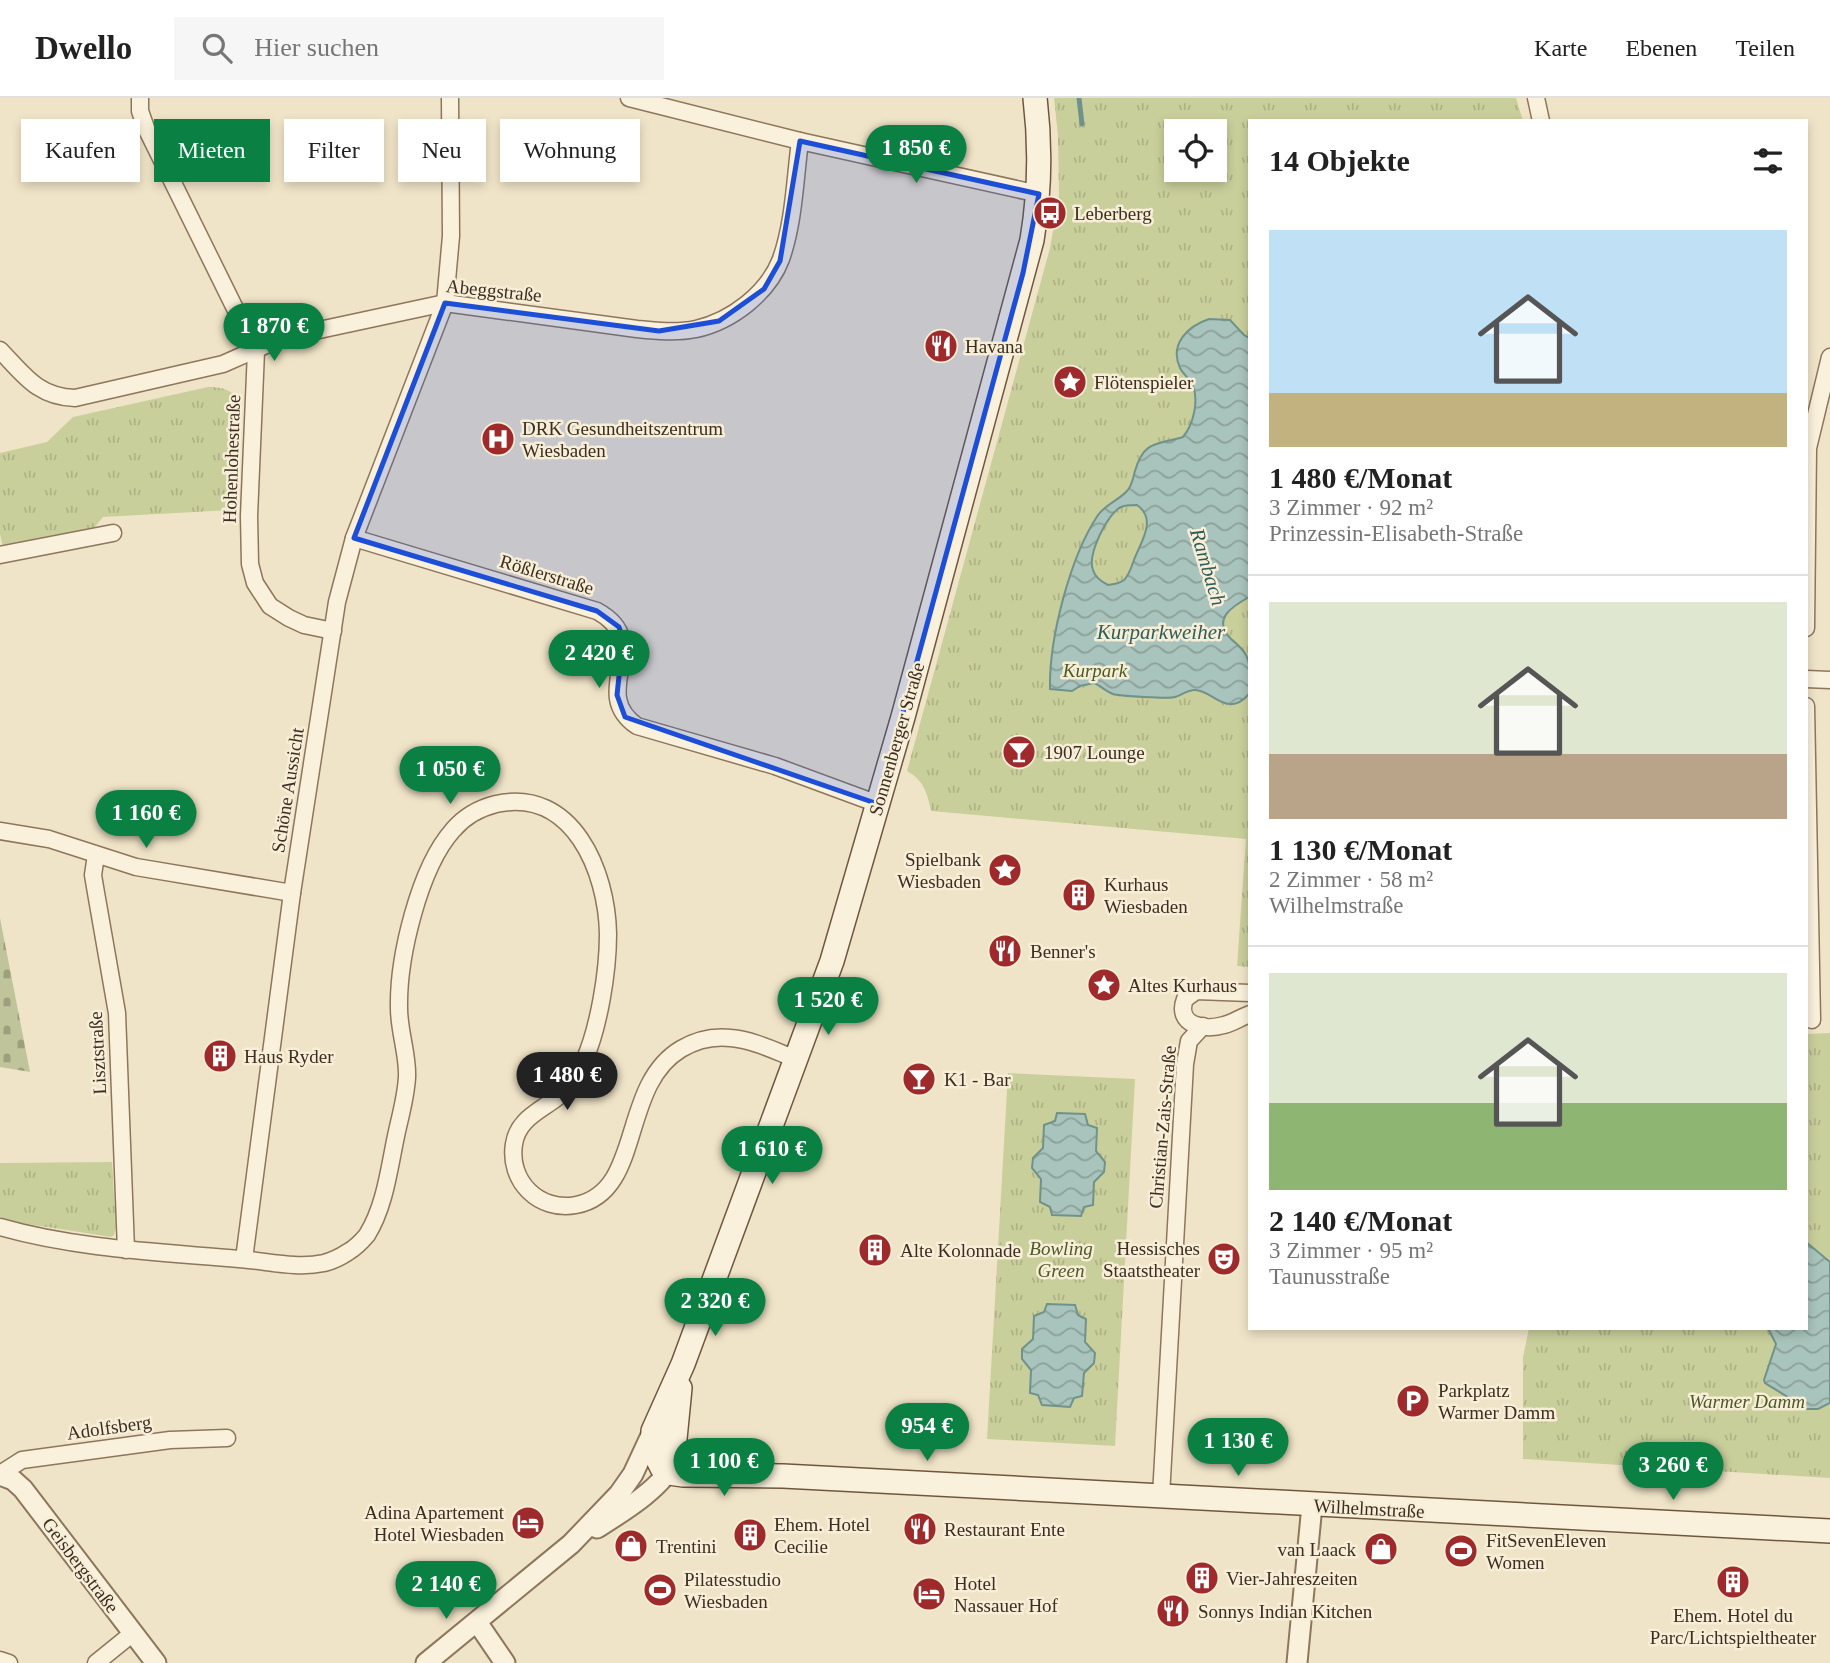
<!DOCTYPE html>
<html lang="de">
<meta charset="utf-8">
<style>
body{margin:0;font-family:"Times New Roman",serif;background:#f6f6f6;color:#222;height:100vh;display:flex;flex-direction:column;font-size:26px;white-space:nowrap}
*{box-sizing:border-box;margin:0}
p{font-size:23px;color:#767676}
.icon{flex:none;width:38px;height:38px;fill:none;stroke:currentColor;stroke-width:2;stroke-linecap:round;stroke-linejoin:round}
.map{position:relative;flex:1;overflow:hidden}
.side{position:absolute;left:1248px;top:21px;width:560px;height:1211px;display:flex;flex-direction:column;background:#fff;border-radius:0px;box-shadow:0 4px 10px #0003}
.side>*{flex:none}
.banner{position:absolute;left:21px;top:21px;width:665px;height:63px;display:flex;gap:14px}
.fabs{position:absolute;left:1164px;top:21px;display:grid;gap:14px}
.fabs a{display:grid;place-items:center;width:63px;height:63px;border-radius:0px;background:#fff;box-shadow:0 4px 10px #0003;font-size:35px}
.price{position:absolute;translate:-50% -60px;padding:0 16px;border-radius:24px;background:#0b8043;color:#fff;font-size:23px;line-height:46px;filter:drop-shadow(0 2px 4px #0008)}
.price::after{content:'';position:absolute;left:50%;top:42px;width:21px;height:16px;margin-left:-10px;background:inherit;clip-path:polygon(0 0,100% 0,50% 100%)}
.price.selected{background:#222;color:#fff}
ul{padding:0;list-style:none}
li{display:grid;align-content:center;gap:14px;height:371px;padding:0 21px}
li+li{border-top:2px solid #e0e0e0}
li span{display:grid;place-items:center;height:217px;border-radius:0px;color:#555}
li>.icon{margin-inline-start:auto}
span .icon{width:126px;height:126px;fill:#fffc;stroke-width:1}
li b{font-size:30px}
h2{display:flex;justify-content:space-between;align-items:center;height:84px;padding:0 21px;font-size:30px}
.tag{padding:0 24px;border-radius:0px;background:#fff;box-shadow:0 4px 10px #0003;font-size:24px;line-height:63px}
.tag.selected{background:#0b8043;color:#fff}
header{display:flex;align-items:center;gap:42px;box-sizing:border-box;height:98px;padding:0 35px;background:#fff;border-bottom:2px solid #e0e0e0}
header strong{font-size:33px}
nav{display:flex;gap:38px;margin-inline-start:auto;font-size:24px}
.search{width:490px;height:63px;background:#f6f6f6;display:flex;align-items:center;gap:18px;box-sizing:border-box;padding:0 24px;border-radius:0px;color:#767676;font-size:26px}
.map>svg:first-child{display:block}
</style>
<header>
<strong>Dwello</strong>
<div class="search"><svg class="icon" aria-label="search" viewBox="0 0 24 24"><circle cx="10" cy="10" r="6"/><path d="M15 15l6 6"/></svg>Hier suchen</div>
<nav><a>Karte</a><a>Ebenen</a><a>Teilen</a></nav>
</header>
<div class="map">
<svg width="1830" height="1565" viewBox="0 0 1830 1565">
<defs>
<pattern id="cemetery-stones" width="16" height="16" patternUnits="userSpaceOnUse" patternTransform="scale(1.75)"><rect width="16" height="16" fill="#bfc49a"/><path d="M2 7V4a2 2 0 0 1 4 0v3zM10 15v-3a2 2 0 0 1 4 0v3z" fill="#9ca07d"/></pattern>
<pattern id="park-tufts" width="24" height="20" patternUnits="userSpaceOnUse" patternTransform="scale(1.75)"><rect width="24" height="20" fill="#c9cf9b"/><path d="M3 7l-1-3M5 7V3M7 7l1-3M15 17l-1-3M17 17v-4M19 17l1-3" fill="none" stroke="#aeb285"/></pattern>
<pattern id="water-waves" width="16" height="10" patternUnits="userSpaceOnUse" patternTransform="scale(1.75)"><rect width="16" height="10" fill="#a9c4bc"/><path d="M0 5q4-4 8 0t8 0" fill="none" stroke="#8ba098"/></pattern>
</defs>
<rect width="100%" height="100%" fill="#f0e4c8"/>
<!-- cemetery -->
<polygon fill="url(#cemetery-stones)" points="0,820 30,974 0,969"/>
<!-- park -->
<g fill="url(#park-tufts)" fill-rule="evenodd">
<path d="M1054,0H1516L1523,23H1250L1249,869L1237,868L1246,741L931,713C927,694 924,683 907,673L1050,150L1059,99L1058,38ZM1176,33H1214V72H1176Z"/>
<path d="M208,289C226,289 236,293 241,311L231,412L103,419L95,429L3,449L0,436V355L47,344L73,319Z"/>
<polygon points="1830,935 1830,1380 1523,1361 1523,1259 1529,1230 1806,1230 1806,936"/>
<polygon points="1008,975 1135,981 1115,1348 987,1341"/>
<polygon points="112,1064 116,1130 114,1137 111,1139 21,1125 0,1119 0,1065"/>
</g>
<!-- water -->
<g fill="url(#water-waves)" stroke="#6f938a" stroke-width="2" fill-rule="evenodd">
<path d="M1209,221L1230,222L1244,237L1249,240V499C1233,508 1211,521 1231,541C1237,546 1242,550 1246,557C1252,569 1250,584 1249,596C1227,621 1213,592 1195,592C1187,592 1182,597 1175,599C1170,601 1118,598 1113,596C1107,594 1101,588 1094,585L1080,588L1072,593L1050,591C1049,540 1070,459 1098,417C1106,406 1119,402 1127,393C1132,388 1133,380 1135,373C1144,342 1157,347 1183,339C1193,327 1199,304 1193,288C1190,281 1183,276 1180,270C1169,246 1188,228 1209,221ZM1137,407C1156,420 1143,441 1136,457C1132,465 1131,475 1124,482C1119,486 1114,486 1108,487C1102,484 1095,479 1093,472C1087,457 1107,416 1121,409C1126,407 1132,407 1137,407Z"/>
<polygon points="1057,1015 1085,1016 1088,1027 1097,1030 1096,1053 1105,1064 1104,1074 1094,1084 1093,1107 1084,1109 1081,1118 1052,1117 1050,1109 1040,1104 1041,1081 1032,1070 1033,1060 1043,1050 1044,1027 1055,1023"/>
<polygon points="1806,1144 1830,1164 1830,1305 1818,1311 1807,1311 1765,1285 1764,1282 1776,1246 1768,1230 1806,1230"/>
<polygon points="1047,1206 1075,1207 1078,1217 1086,1221 1085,1244 1095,1255 1094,1265 1084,1275 1082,1298 1074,1300 1070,1309 1042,1307 1038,1297 1030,1295 1031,1272 1022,1261 1022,1251 1033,1241 1034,1218 1044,1214"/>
</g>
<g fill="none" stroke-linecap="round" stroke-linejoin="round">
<!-- stream -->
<polyline stroke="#6f938a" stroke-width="5" points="1079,0 1082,26"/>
<defs>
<g id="minor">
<polyline points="140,0 140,13 146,30 256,253 249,418 250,466 255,485 270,508 289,520 304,527 333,533"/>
<polyline points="629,0 800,43 1039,96"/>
<polyline points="1536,0 1541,23"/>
<path d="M0,252C24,277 38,299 75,300L223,266L282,240L445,205L637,231C656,233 677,235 696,231C732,223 768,195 781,161C794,124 795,81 800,43"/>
<path d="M354,440L597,513C656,545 587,594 637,628L775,668L878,706"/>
<polyline points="0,457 113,435"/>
<polyline points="1806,530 1808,350 1830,259"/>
<polyline points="1806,581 1830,582"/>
<polyline points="1806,608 1812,922"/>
<polyline points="0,733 49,741 136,769 292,795"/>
<polyline points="96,757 93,777 95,789 117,915 126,1152"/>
<path d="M1250,895L1196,893L1185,901C1175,927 1204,933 1224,927C1233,925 1241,919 1250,916"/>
<path d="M0,1129C77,1151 160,1154 239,1161C267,1163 297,1171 324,1165C332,1163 342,1158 348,1154C355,1150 362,1143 367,1137C385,1108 389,1071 396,1038C400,1019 406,999 407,979C408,956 399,934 399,910C398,860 419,770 453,732C464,719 480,710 496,706C573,689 607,774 608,836C608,874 599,929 584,963C578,975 570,989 559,998C541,1013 518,1020 514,1046C508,1083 539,1114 576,1107C644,1094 619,988 681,951C696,942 714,938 731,940C753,942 775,953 796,961"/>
<polyline points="244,1161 292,795 337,504 354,440 445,205 451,138 450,0"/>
<polyline points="0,1376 22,1362 170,1342 227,1340"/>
<polyline points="1161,1398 1185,966 1189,943 1203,928"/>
<polyline points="0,1562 9,1565"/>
<polyline points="96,1565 133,1535"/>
</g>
<g id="tertiary">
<polyline points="0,1377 13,1382 23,1391 156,1565"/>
<path d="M597,1430C619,1416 666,1388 673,1363"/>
<polyline points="477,1524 505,1565"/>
<polyline points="426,1565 571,1446 619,1396 633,1376 653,1333"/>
<polyline points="1297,1565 1312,1407"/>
</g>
<g id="secondary">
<path d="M1035,0C1041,49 1040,94 1032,142L903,619L832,863L683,1266L653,1333V1352L662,1370L669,1375L683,1377L783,1378L1830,1433"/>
<polyline points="680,1290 673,1361 700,1364"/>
</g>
</defs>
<!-- minor casing -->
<use href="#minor" stroke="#8d765c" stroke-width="19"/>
<!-- tertiary casing -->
<use href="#tertiary" stroke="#8d765c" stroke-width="23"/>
<!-- secondary casing -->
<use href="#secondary" stroke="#6f573f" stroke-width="26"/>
<!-- minor -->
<use href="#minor" stroke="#faf1dc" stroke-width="16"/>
<!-- tertiary -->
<use href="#tertiary" stroke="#faf1dc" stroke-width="19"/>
<!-- secondary -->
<use href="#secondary" stroke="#faf1dc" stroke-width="23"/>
</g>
<!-- marked area -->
<path fill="#1d4ed8" fill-opacity="0.2" stroke="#1d4ed8" stroke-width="5" stroke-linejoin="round" d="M800,43L1039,96L1023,175L878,706L625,619L617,597L623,541L619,529L597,513L354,440L445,205L659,233L719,223L764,191L780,163Z"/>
<!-- icons -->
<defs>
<symbol id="bus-disc" viewBox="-11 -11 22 22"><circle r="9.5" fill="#9e2a2b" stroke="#f7eed8"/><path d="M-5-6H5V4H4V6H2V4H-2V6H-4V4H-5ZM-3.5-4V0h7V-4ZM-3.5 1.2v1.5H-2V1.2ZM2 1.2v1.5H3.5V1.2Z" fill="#fff"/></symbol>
<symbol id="restaurant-disc" viewBox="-11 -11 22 22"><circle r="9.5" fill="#9e2a2b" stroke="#f7eed8"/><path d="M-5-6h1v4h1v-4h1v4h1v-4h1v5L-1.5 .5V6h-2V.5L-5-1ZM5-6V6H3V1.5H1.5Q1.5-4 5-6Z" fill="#fff"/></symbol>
<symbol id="sight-disc" viewBox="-11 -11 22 22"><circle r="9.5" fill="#9e2a2b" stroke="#f7eed8"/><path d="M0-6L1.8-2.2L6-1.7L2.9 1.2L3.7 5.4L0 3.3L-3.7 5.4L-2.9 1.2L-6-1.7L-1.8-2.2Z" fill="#fff"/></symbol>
<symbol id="hospital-disc" viewBox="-11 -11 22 22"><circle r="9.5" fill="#9e2a2b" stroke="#f7eed8"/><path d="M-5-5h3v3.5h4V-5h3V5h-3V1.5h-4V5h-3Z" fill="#fff"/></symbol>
<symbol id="bar-disc" viewBox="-11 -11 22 22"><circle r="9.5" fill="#9e2a2b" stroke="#f7eed8"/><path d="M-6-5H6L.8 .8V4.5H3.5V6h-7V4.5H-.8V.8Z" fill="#fff"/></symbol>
<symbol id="building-disc" viewBox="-11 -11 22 22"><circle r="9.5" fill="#9e2a2b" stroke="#f7eed8"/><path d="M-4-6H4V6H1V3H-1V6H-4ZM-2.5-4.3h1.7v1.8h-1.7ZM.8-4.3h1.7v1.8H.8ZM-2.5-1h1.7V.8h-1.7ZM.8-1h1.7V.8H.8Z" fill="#fff"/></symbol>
<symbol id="theatre-disc" viewBox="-11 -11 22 22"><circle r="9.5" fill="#9e2a2b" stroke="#f7eed8"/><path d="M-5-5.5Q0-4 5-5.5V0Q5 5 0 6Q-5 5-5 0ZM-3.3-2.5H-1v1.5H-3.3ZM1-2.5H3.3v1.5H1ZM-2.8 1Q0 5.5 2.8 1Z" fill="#fff"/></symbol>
<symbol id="parking-disc" viewBox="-11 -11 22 22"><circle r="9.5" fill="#9e2a2b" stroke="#f7eed8"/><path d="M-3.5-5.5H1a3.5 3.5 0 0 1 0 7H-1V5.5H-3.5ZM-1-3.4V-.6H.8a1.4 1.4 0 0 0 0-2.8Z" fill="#fff"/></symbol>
<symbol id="hotel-disc" viewBox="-11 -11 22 22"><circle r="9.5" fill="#9e2a2b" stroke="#f7eed8"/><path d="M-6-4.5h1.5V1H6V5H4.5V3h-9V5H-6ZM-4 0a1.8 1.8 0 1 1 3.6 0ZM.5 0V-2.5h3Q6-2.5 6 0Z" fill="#fff"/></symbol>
<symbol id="shop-disc" viewBox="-11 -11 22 22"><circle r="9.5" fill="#9e2a2b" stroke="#f7eed8"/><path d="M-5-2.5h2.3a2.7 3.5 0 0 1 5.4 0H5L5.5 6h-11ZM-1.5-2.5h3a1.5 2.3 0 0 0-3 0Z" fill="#fff"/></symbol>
<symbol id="stadium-disc" viewBox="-11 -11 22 22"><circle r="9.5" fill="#9e2a2b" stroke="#f7eed8"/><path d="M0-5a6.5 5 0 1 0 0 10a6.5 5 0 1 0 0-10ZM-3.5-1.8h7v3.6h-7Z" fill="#fff"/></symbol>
</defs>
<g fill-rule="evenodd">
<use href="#bus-disc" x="1031" y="96" width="38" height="38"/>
<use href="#restaurant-disc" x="922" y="229" width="38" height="38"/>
<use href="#sight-disc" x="1051" y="265" width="38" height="38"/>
<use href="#hospital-disc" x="479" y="322" width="38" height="38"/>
<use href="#bar-disc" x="1000" y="635" width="38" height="38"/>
<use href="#sight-disc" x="986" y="753" width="38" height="38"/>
<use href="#building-disc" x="1060" y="778" width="38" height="38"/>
<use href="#restaurant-disc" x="986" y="834" width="38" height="38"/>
<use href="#sight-disc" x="1085" y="868" width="38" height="38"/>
<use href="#building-disc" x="201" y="939" width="38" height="38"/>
<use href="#bar-disc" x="900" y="962" width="38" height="38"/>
<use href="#building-disc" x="856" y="1133" width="38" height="38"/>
<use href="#theatre-disc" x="1205" y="1142" width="38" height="38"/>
<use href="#parking-disc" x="1394" y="1284" width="38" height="38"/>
<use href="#hotel-disc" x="509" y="1406" width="38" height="38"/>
<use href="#restaurant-disc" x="901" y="1412" width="38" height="38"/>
<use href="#building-disc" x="731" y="1418" width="38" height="38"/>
<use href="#shop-disc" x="612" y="1429" width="38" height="38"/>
<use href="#shop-disc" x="1362" y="1432" width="38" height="38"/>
<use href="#stadium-disc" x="1442" y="1434" width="38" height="38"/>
<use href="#building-disc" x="1183" y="1461" width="38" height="38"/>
<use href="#building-disc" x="1714" y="1465" width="38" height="38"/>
<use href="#stadium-disc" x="641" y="1473" width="38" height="38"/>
<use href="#hotel-disc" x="910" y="1477" width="38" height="38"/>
<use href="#restaurant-disc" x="1154" y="1494" width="38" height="38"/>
</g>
<g text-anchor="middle" stroke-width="5" stroke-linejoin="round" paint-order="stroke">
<!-- poi labels -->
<g font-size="19" fill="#3d2e20" stroke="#f7eed8" text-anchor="start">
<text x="1074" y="122">Leberberg</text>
<text x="965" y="255">Havana</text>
<text x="1094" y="291">Flötenspieler</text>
<text x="522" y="337">DRK Gesundheitszentrum<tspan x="522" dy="22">Wiesbaden</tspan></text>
<text x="1044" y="661">1907 Lounge</text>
<text x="981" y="768" text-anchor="end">Spielbank<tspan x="981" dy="22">Wiesbaden</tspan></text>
<text x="1104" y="793">Kurhaus<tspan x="1104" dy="22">Wiesbaden</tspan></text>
<text x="1030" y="860">Benner's</text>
<text x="1128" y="894">Altes Kurhaus</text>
<text x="244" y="965">Haus Ryder</text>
<text x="944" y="988">K1 - Bar</text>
<text x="1200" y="1157" text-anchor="end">Hessisches<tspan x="1200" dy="22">Staatstheater</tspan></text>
<text x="900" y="1159">Alte Kolonnade</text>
<text x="1438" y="1299">Parkplatz<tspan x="1438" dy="22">Warmer Damm</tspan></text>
<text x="504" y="1421" text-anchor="end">Adina Apartement<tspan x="504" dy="22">Hotel Wiesbaden</tspan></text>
<text x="774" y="1433">Ehem. Hotel<tspan x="774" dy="22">Cecilie</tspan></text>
<text x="944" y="1438">Restaurant Ente</text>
<text x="1486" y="1449">FitSevenEleven<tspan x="1486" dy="22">Women</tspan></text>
<text x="656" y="1455">Trentini</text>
<text x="1356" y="1458" text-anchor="end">van Laack</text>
<text x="1226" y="1487">Vier-Jahreszeiten</text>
<text x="684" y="1488">Pilatesstudio<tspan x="684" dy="22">Wiesbaden</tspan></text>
<text x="954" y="1492">Hotel<tspan x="954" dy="22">Nassauer Hof</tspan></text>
<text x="1198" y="1520">Sonnys Indian Kitchen</text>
<text x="1733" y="1524" text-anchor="middle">Ehem. Hotel du<tspan x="1733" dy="22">Parc/Lichtspieltheater</tspan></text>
</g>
<!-- street labels -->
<g font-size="19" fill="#3d2e20" stroke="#f7eed8">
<text transform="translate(494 192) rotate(6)" y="7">Abeggstraße</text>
<text transform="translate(231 361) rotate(-88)" y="7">Hohenlohestraße</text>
<text transform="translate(547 476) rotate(17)" y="7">Rößlerstraße</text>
<text transform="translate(896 641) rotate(-74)" y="7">Sonnenberger Straße</text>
<text transform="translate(287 692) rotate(-81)" y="7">Schöne Aussicht</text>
<text transform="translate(97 955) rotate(-93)" y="7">Lisztstraße</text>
<text transform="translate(1162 1029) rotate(-85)" y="7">Christian-Zais-Straße</text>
<text transform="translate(109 1329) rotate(-8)" y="7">Adolfsberg</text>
<text transform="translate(1369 1410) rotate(3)" y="7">Wilhelmstraße</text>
<text transform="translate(81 1467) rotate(53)" y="7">Geisbergstraße</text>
</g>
<!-- park labels -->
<g font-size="19" font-style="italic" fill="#4d5a26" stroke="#f7eed8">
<text x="1095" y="579">Kurpark</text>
<text x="1061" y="1157">Bowling<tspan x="1061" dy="22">Green</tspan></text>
<text x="1747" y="1310">Warmer Damm</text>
</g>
<!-- water labels -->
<g font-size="21" font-style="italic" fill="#2f5d5a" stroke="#f7eed8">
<text transform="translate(1208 469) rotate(73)" y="7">Rambach</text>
<text x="1161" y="541">Kurparkweiher</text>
</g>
</g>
</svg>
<div class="fabs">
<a><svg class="icon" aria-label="locate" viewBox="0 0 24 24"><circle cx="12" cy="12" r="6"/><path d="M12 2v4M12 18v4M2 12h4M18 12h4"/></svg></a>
</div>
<b class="price" style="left:916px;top:87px">1 850 €</b>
<b class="price" style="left:274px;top:265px">1 870 €</b>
<b class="price" style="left:599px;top:592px">2 420 €</b>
<b class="price" style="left:450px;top:708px">1 050 €</b>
<b class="price" style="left:146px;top:752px">1 160 €</b>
<b class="price" style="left:828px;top:939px">1 520 €</b>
<b class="price selected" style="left:567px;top:1014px">1 480 €</b>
<b class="price" style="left:772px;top:1088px">1 610 €</b>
<b class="price" style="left:715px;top:1240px">2 320 €</b>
<b class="price" style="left:927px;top:1365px">954 €</b>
<b class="price" style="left:1238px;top:1380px">1 130 €</b>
<b class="price" style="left:724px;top:1400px">1 100 €</b>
<b class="price" style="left:1673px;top:1404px">3 260 €</b>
<b class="price" style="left:446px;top:1523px">2 140 €</b>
<div class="banner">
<a class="tag">Kaufen</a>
<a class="tag selected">Mieten</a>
<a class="tag">Filter</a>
<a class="tag">Neu</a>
<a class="tag">Wohnung</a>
</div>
<section class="side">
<h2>14 Objekte<svg class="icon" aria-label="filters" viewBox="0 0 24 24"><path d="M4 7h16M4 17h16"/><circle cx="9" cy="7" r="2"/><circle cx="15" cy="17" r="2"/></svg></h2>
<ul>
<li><span style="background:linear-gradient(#bfe0f5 75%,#c2b280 0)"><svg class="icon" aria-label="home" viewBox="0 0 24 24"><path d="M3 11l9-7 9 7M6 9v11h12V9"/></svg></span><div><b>1 480 €/Monat</b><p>3 Zimmer · 92 m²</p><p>Prinzessin-Elisabeth-Straße</p></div></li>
<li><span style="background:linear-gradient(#dfe7d0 70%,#b9a48a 0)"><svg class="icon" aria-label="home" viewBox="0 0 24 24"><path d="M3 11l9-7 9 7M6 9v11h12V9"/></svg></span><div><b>1 130 €/Monat</b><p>2 Zimmer · 58 m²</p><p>Wilhelmstraße</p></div></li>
<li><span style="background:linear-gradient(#dfe7d0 60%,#8fb573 0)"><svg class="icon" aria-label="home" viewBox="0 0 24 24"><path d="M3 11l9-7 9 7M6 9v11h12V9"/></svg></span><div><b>2 140 €/Monat</b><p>3 Zimmer · 95 m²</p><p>Taunusstraße</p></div></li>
</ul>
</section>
</div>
